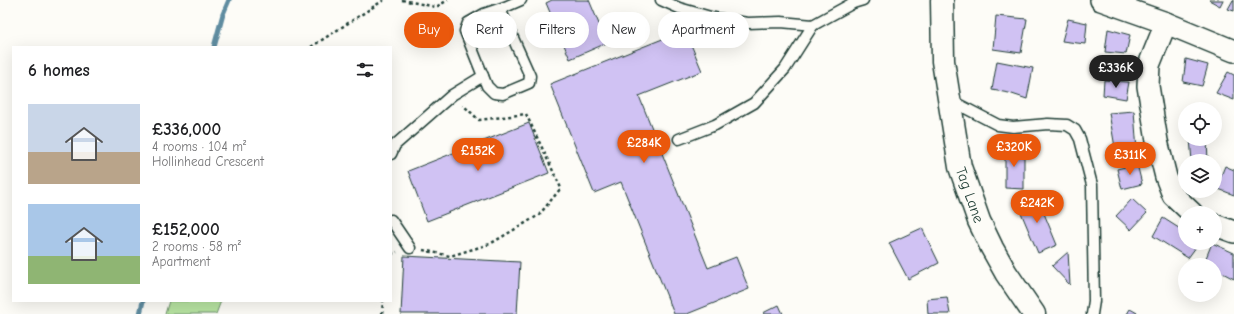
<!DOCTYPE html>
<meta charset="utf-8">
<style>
body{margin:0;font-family:"Comic Neue",sans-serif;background:#f2f2f2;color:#202124;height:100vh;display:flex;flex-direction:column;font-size:15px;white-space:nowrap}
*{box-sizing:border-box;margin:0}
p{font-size:13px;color:#757577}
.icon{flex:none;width:22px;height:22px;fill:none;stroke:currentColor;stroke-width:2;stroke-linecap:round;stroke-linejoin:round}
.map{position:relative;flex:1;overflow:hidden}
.panel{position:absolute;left:12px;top:46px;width:380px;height:256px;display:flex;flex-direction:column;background:#fff;border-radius:0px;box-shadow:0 4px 16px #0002}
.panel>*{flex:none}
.guide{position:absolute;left:404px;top:12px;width:380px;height:36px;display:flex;gap:8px}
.buttons{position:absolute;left:1178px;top:102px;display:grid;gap:8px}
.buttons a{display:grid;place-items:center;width:44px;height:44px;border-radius:50%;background:#fff;box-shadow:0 4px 16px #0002;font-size:20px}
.price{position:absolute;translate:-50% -34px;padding:0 9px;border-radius:14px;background:#ea580c;color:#fff;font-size:13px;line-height:26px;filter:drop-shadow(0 1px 2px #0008)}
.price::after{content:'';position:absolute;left:50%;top:24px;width:12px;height:9px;margin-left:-6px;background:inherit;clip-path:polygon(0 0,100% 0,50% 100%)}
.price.selected{background:#222;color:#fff}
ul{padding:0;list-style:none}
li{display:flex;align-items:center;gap:12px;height:100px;padding:0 16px}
li span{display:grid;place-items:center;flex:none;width:112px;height:80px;border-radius:0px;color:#555}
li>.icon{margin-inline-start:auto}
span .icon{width:48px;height:48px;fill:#fffc;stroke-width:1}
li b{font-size:17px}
h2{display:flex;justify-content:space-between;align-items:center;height:48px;padding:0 16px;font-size:17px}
.pill{padding:0 14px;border-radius:18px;background:#fff;box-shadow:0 4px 16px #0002;font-size:14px;line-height:36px}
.pill.selected{background:#ea580c;color:#fff}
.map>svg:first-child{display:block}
</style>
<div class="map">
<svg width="1234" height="314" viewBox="0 0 1234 314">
<rect width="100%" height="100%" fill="#fdfcf7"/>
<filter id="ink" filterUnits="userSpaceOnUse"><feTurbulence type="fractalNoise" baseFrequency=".025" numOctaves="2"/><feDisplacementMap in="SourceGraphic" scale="8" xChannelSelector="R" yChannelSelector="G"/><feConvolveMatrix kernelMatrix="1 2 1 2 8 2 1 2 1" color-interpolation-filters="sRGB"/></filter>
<g filter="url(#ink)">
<!-- green -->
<polygon fill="#b7e3a1" stroke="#6b906a" points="169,301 221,301 216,314 165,314"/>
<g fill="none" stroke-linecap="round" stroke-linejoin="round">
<!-- stream -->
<g stroke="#5f8ca0" stroke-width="5">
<polyline points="214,47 223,14 229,0"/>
<polyline points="140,314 143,301"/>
</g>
</g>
<!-- building -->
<g fill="#d0c2f3" stroke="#1f3d34">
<polygon points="552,0 589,0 607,43 570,59 546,3"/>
<polygon points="1209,0 1223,0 1220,6"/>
<polygon points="1233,0 1234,0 1234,11 1228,9"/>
<polygon points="996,16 1027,19 1021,53 993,49"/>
<polygon points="1068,19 1087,23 1085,44 1062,41"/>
<polygon points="1108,29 1130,35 1126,54 1105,52"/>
<polygon points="685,30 702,71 639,96 708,268 736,257 749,289 687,314 674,314 621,182 594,193 550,84"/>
<polygon points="1186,59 1208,65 1202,86 1183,82"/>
<polygon points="997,61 1033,68 1027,99 1009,93 992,90"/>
<polygon points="1228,72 1234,75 1234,100 1216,93"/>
<polygon points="1104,80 1129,82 1126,99 1103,95"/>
<polygon points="1134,111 1137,151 1116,153 1109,113"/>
<polygon points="529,123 549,173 427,221 408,171"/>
<polygon points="1190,139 1207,139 1208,161 1192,161"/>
<polygon points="1005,147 1024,148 1024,189 1005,188"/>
<polygon points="1137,164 1142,184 1122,189 1117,169"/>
<polygon points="1225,166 1234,170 1234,195 1216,188"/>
<polygon points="1036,194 1057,245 1038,253 1017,203"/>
<polygon points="1132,199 1147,213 1131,230 1116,216"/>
<polygon points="1163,218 1185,232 1185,243 1199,243 1188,258 1153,236"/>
<polygon points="922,228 939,263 908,279 889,243"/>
<polygon points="1212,243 1234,253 1234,279 1215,269 1215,265 1208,265 1204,263"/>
<polygon points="1068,252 1070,285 1052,266"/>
<polygon points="404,256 520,262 517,314 401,314"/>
<polygon points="947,297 950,314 928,314 927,299"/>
<polygon points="779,305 783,314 764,314 763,313"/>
<polygon points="1130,309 1139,314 1127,314"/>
</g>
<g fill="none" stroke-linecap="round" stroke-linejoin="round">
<defs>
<g id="lane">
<polyline points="661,0 679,8 714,18 748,23 781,22 813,25"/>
<polyline points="500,9 530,76 529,83 503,94 494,93 487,86 465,31 468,23 484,14 505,7 521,0"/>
<polyline points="950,100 998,125 1013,127 1048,124 1067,125 1075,130 1080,139 1092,185 1094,301 1092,314"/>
<polyline points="679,139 715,125 754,103 785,69 813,25 853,3 863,0"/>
<polyline points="391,154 395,145 452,95 483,76"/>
<polyline points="391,220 410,248"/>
</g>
<g id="street">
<polyline points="1101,0 1166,23 1234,51"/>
<polyline points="1166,23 1149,65 1148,86 1157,141 1166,177 1173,195 1192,213"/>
<polyline points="1215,225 1234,232"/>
</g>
<g id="secondary">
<path id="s1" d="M942,0L943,61L960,167L979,221L992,248L1006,273L1034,314"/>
</g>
</defs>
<!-- lane casing -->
<use href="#lane" stroke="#1f3d34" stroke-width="13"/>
<!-- street casing -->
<use href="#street" stroke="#1f3d34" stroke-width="24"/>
<!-- secondary casing -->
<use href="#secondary" stroke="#1f3d34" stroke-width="25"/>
<!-- path -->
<g stroke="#1f3d34" stroke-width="2.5" stroke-dasharray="3 3" stroke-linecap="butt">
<polyline points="402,0 436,7 448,0"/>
<polyline points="311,47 384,0"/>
<polyline points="423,250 450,256 490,244 539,215 561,188 526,114 479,120 463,105"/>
<polyline points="391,254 397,252"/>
<polyline points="382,314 383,301"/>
</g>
<!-- lane -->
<use href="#lane" stroke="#fdfcf7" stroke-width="10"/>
<!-- street -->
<use href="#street" stroke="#fdfcf7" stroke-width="21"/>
<!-- secondary -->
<use href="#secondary" stroke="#fdfcf7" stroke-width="22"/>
</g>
</g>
<g text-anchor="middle" stroke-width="3" stroke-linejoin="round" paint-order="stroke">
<!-- street labels -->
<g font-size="15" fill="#1f3d34" stroke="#fdfcf7">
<text dy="5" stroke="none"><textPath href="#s1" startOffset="198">Tag Lane</textPath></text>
</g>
</g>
</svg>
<div class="buttons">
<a><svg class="icon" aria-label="locate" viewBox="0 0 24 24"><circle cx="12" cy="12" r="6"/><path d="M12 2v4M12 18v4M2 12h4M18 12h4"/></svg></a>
<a><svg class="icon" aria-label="layers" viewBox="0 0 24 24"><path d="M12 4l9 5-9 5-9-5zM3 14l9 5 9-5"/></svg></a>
<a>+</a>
<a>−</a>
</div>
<b class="price selected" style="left:1116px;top:89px">£336K</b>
<b class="price" style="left:644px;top:164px">£284K</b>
<b class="price" style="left:1014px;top:168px">£320K</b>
<b class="price" style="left:478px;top:172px">£152K</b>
<b class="price" style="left:1130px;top:176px">£311K</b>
<b class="price" style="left:1037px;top:224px">£242K</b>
<div class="guide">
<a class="pill selected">Buy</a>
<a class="pill">Rent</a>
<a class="pill">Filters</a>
<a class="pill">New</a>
<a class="pill">Apartment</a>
</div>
<section class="panel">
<h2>6 homes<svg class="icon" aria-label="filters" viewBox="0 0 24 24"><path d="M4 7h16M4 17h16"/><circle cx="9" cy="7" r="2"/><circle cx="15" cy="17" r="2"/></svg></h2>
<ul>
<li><span style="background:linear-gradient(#c9d6e8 60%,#b9a48a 0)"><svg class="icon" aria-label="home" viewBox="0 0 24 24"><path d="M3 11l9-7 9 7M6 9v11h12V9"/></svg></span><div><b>£336,000</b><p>4 rooms · 104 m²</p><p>Hollinhead Crescent</p></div></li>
<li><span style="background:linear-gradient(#a9c7e8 65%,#8fb573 0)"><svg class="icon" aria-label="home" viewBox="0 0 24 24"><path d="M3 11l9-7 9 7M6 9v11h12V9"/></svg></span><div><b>£152,000</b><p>2 rooms · 58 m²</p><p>Apartment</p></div></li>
</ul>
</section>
</div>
